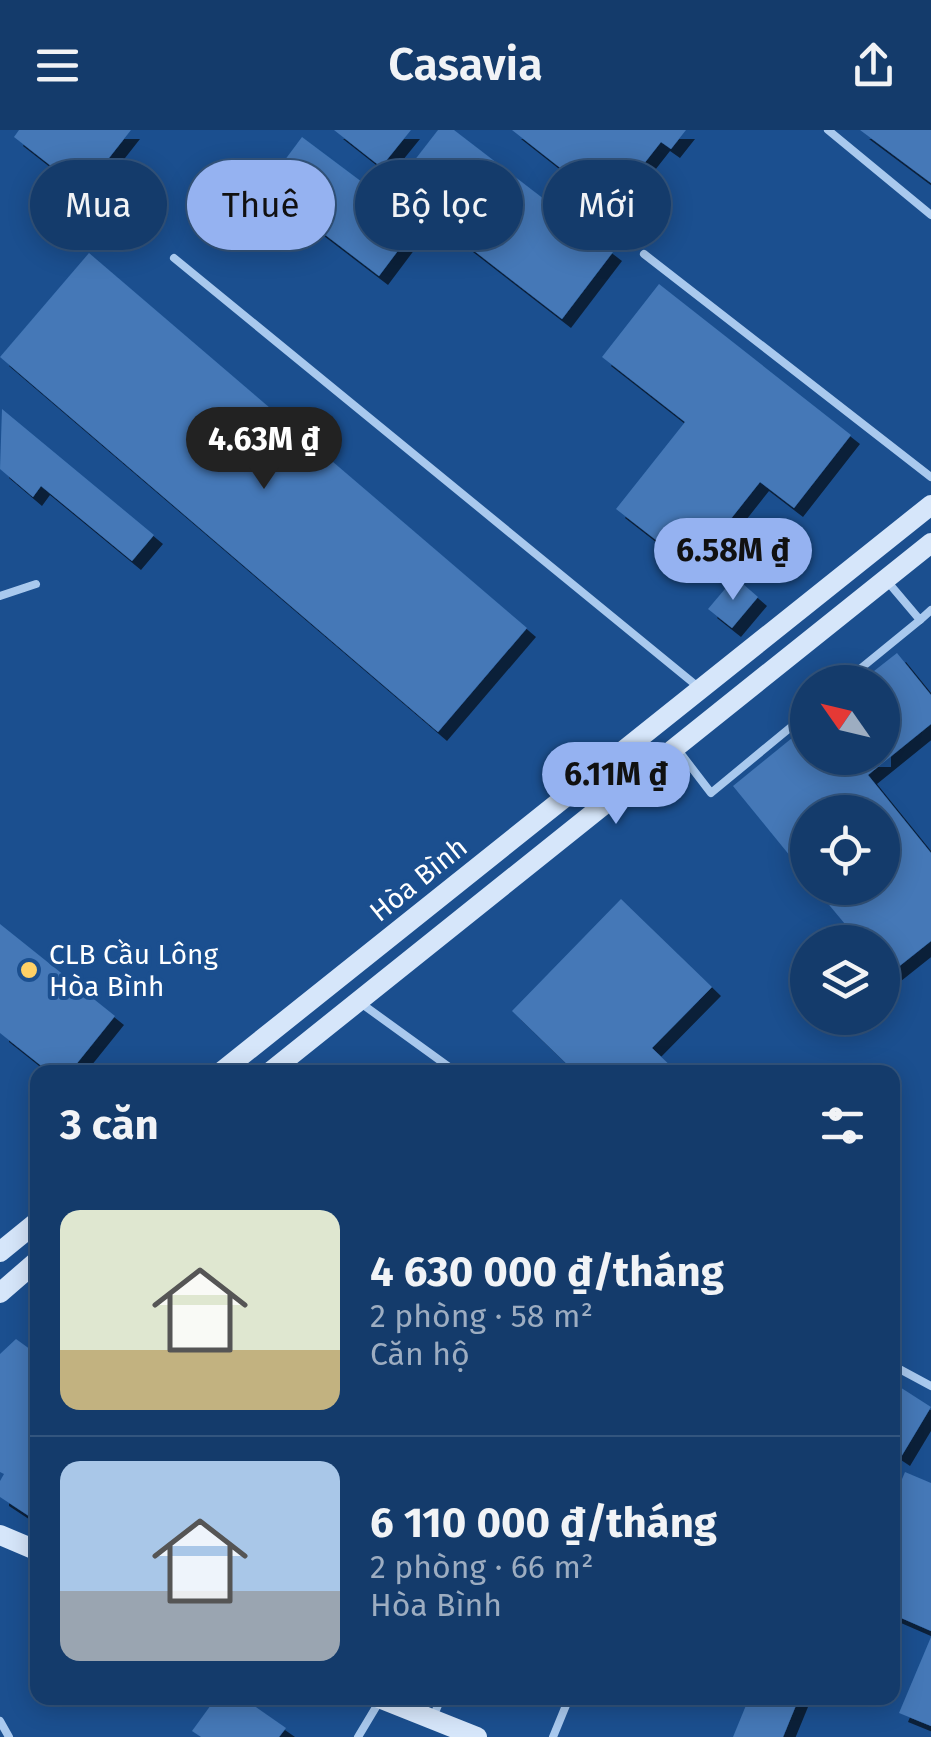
<!DOCTYPE html>
<html lang="vi">
<meta charset="utf-8">
<style>
body{margin:0;font-family:"Fira Sans",sans-serif;background:#214673;color:#f1f3f6;height:100vh;display:flex;flex-direction:column;font-size:38px;white-space:nowrap}
*{box-sizing:border-box;margin:0}
p{font-size:32px;color:#9dadc1}
.icon{flex:none;width:55px;height:55px;fill:none;stroke:currentColor;stroke-width:2;stroke-linecap:round;stroke-linejoin:round}
.map{position:relative;flex:1;overflow:hidden}
.sheet{position:absolute;left:30px;top:935px;width:870px;height:640px;display:flex;flex-direction:column;background:#143b6b;border-radius:20px;box-shadow:0 5px 25px #0003,0 0 0 2px #33557e}
.sheet>*{flex:none}
.hud{position:absolute;left:30px;top:30px;width:872px;height:90px;display:flex;gap:20px}
.needle{width:65px;rotate:304deg}
.fabs{position:absolute;left:790px;top:535px;display:grid;gap:20px}
.fabs a{display:grid;place-items:center;width:110px;height:110px;border-radius:50%;background:#143b6b;box-shadow:0 5px 25px #0003,0 0 0 2px #33557e;font-size:50px}
.price{position:absolute;translate:-50% -85px;padding:0 22px;border-radius:35px;background:#95b2f1;color:#111;font-size:32px;line-height:65px;filter:drop-shadow(0 2px 5px #0008)}
.price::after{content:'';position:absolute;left:50%;top:60px;width:30px;height:22px;margin-left:-15px;background:inherit;clip-path:polygon(0 0,100% 0,50% 100%)}
.price.selected{background:#222;color:#fff}
ul{padding:0;list-style:none}
li{display:flex;align-items:center;gap:30px;height:250px;padding:0 30px}
li+li{border-top:2px solid #33557e}
li span{display:grid;place-items:center;flex:none;width:280px;height:200px;border-radius:20px;color:#555}
li>.icon{margin-inline-start:auto}
span .icon{width:120px;height:120px;fill:#fffc;stroke-width:1}
li b{font-size:42px}
h2{display:flex;justify-content:space-between;align-items:center;height:120px;padding:0 30px;font-size:42px}
.tag{padding:0 35px;border-radius:45px;background:#143b6b;box-shadow:0 5px 25px #0003,0 0 0 2px #33557e;font-size:35px;line-height:90px}
.tag.selected{background:#95b2f1;color:#111}
header{display:flex;justify-content:space-between;align-items:center;height:130px;padding:0 30px;background:#143b6b;font-size:45px;font-weight:600}
.map>svg:first-child{display:block}
</style>
<header><svg class="icon" aria-label="menu" viewBox="0 0 24 24"><path d="M4 6h16M4 12h16M4 18h16"/></svg>Casavia<svg class="icon" aria-label="share" viewBox="0 0 24 24"><path d="M12 15V3M7 8l5-5 5 5M5 13v7h14v-7"/></svg></header>
<div class="map">
<svg width="931" height="1607" viewBox="0 0 931 1607">
<defs>
<filter id="shadow"><feDropShadow dx="9" dy="9" stdDeviation="0" flood-color="#0009"/></filter>
</defs>
<rect width="100%" height="100%" fill="#1b4f8f"/>
<!-- building -->
<g fill="#4478b7" filter="url(#shadow)">
<polygon points="19,0 131,0 83,61 14,7"/>
<polygon points="334,0 411,0 381,37"/>
<polygon points="438,0 454,0 613,122 562,189 393,58"/>
<polygon points="512,0 686,0 671,19 661,12 610,77"/>
<polygon points="860,0 931,0 931,53"/>
<polygon points="302,7 418,94 379,146 264,58"/>
<polygon points="89,123 527,498 438,602 0,227"/>
<polygon points="659,154 851,305 794,378 760,352 692,438 616,379 685,292 602,227"/>
<polygon points="2,279 154,405 132,431 41,356 33,367 0,339"/>
<polygon points="735,447 758,467 732,498 708,479"/>
<polygon points="897,523 931,565 931,594 868,645 931,723 931,811 887,846 882,840 882,812 860,812 815,758 882,758 882,682 808,682 808,748 733,656 808,595 808,628 882,628 882,552 860,552"/>
<polygon points="621,769 712,857 652,918 677,942 575,942 512,881"/>
<polygon points="0,794 115,886 70,942 49,942 0,903"/>
<polygon points="16,1209 38,1225 38,1392 0,1367 0,1351 4,1344 0,1342 0,1224"/>
<polygon points="892,1252 931,1277 901,1327 892,1321"/>
<polygon points="905,1342 931,1353 931,1501 892,1484 892,1373"/>
<polygon points="931,1507 931,1596 899,1583"/>
<polygon points="216,1568 243,1568 286,1598 279,1607 201,1607 192,1601"/>
<polygon points="749,1568 799,1568 783,1607 733,1607"/>
</g>
<g fill="none" stroke-linecap="round" stroke-linejoin="round">
<!-- lane -->
<g stroke="#a9c9ee" stroke-width="8">
<polyline points="828,0 931,85"/>
<polyline points="644,124 931,347"/>
<polyline points="174,128 697,556"/>
<polyline points="887,451 920,490 931,480"/>
<polyline points="0,466 36,454"/>
<polyline points="844,552 920,490"/>
<polyline points="678,620 711,663 808,583"/>
<polyline points="362,874 456,942"/>
<polyline points="892,1235 931,1256"/>
<polyline points="434,1585 441,1568"/>
<polyline points="0,1591 9,1607"/>
<polyline points="358,1607 379,1572"/>
<polyline points="553,1607 569,1568"/>
</g>
<!-- secondary -->
<g stroke="#d6e6fa" stroke-width="20">
<polyline points="221,942 931,375"/>
<polyline points="270,942 931,413"/>
<polyline points="0,1122 38,1091"/>
<polyline points="0,1163 38,1130"/>
<polyline points="0,1405 38,1421"/>
<polyline points="379,1568 477,1607"/>
</g>
</g>
<!-- markers -->
<circle fill="#ffd166" stroke="#1b4f8f" stroke-width="4" cx="29" cy="840" r="10"/>
<g text-anchor="middle" stroke-width="8" stroke-linejoin="round" paint-order="stroke">
<!-- street labels -->
<g font-size="28" fill="#fff" stroke="#1b4f8f">
<text transform="translate(418 749) rotate(-39)" y="10">Hòa Bình</text>
</g>
<!-- poi labels -->
<g font-size="28" fill="#fff" stroke="#1b4f8f" text-anchor="start">
<text x="49" y="834">CLB Cầu Lông<tspan x="49" dy="32">Hòa Bình</tspan></text>
</g>
</g>
</svg>
<div class="fabs">
<a><svg class="needle" viewBox="-14 -14 28 28"><path d="M0-13l5 13h-10z" fill="#e53935"/><path d="M0 13l5-13h-10z" fill="#9dadc1"/></svg></a>
<a><svg class="icon" aria-label="locate" viewBox="0 0 24 24"><circle cx="12" cy="12" r="6"/><path d="M12 2v4M12 18v4M2 12h4M18 12h4"/></svg></a>
<a><svg class="icon" aria-label="layers" viewBox="0 0 24 24"><path d="M12 4l9 5-9 5-9-5zM3 14l9 5 9-5"/></svg></a>
</div>
<b class="price selected" style="left:264px;top:362px">4.63M ₫</b>
<b class="price" style="left:733px;top:473px">6.58M ₫</b>
<b class="price" style="left:616px;top:697px">6.11M ₫</b>
<div class="hud">
<a class="tag">Mua</a>
<a class="tag selected">Thuê</a>
<a class="tag">Bộ lọc</a>
<a class="tag">Mới</a>
</div>
<section class="sheet">
<h2>3 căn<svg class="icon" aria-label="filters" viewBox="0 0 24 24"><path d="M4 7h16M4 17h16"/><circle cx="9" cy="7" r="2"/><circle cx="15" cy="17" r="2"/></svg></h2>
<ul>
<li><span style="background:linear-gradient(#dfe7d0 70%,#c2b280 0)"><svg class="icon" aria-label="home" viewBox="0 0 24 24"><path d="M3 11l9-7 9 7M6 9v11h12V9"/></svg></span><div><b>4 630 000 ₫/tháng</b><p>2 phòng · 58 m²</p><p>Căn hộ</p></div></li>
<li><span style="background:linear-gradient(#a9c7e8 65%,#9aa5b1 0)"><svg class="icon" aria-label="home" viewBox="0 0 24 24"><path d="M3 11l9-7 9 7M6 9v11h12V9"/></svg></span><div><b>6 110 000 ₫/tháng</b><p>2 phòng · 66 m²</p><p>Hòa Bình</p></div></li>
</ul>
</section>
</div>
